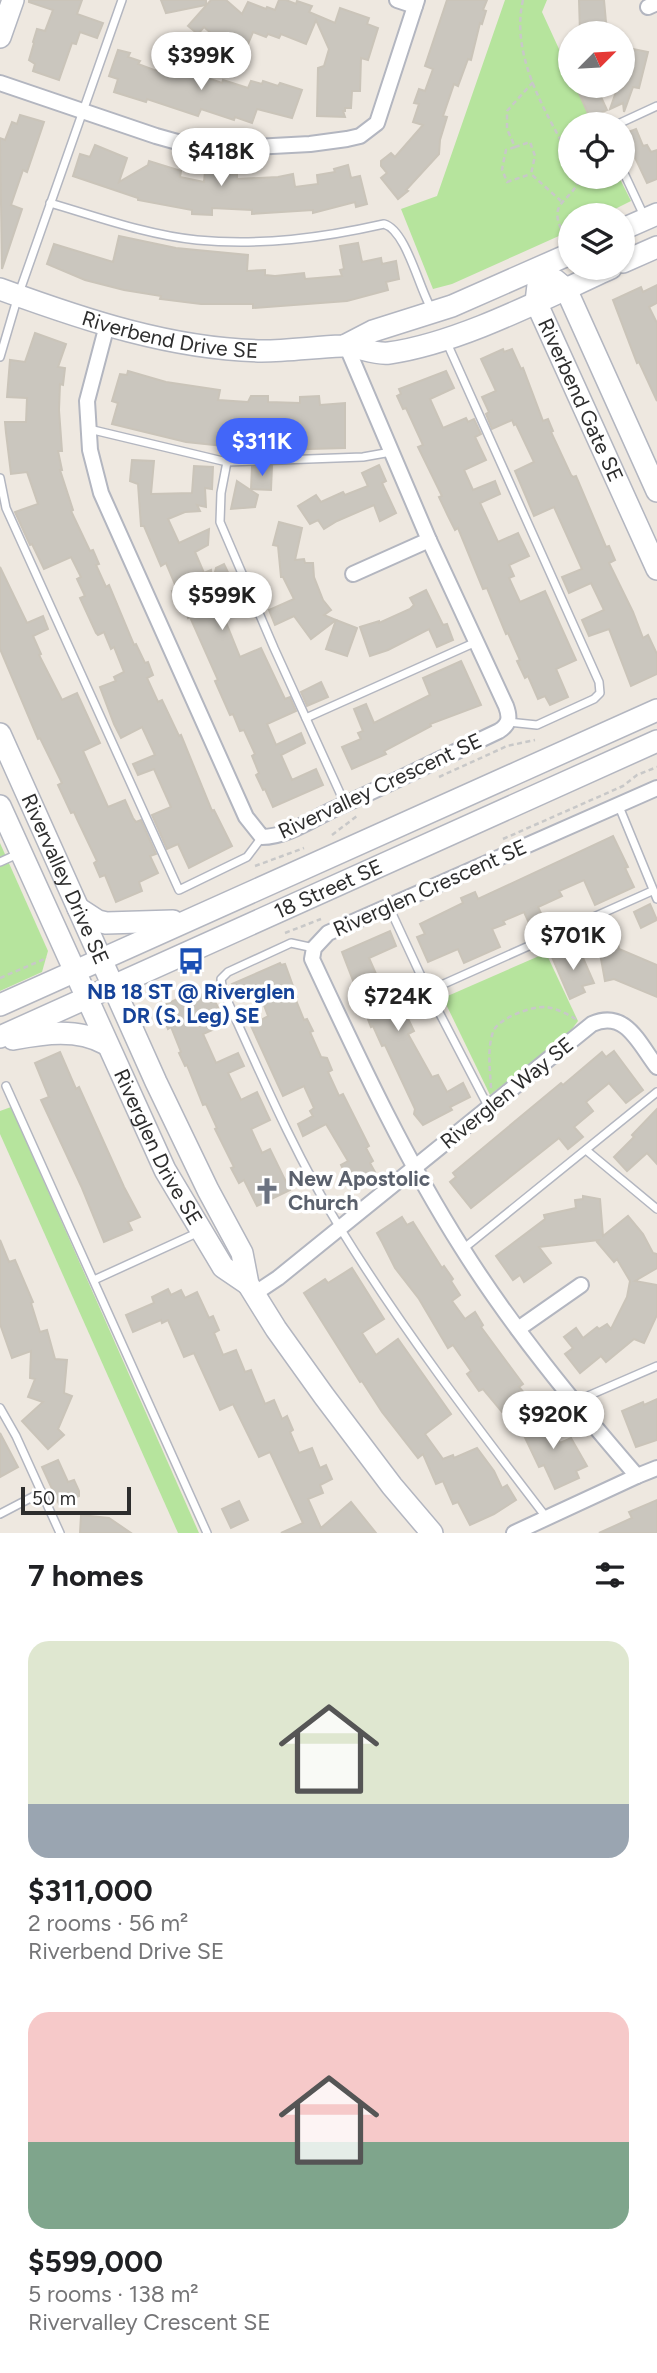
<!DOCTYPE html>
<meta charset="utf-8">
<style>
body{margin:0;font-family:Figtree,sans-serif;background:#f6f6f6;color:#202124;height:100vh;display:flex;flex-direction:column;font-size:26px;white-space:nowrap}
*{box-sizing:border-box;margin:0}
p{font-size:23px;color:#757577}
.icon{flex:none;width:38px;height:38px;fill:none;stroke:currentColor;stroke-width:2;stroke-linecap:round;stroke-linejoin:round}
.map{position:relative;height:1533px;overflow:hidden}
.panel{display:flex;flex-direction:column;background:#fff;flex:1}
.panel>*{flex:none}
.needle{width:46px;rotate:66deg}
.controls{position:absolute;left:558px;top:21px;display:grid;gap:14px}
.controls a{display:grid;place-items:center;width:77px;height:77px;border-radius:50%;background:#fff;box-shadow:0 2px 5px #0004;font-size:35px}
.scale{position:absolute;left:21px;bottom:18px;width:110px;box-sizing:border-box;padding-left:7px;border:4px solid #2d2d2d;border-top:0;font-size:19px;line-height:24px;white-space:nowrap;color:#2d2d2d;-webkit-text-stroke:5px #fff;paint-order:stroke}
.price{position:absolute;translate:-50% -60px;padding:0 16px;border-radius:24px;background:#fff;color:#222;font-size:23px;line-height:46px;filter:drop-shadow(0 2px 4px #0008)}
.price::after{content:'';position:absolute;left:50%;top:42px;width:21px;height:16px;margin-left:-10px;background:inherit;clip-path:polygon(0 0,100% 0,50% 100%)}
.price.selected{background:#4266f9;color:#fff}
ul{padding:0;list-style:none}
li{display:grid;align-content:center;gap:14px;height:371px;padding:0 28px}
li span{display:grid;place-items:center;height:217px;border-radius:21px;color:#555}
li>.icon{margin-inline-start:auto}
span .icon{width:126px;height:126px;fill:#fffc;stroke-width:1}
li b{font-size:30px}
h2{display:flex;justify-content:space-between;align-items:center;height:84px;padding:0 28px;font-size:30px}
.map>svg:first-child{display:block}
</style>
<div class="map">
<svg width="657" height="1533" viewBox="0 0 657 1533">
<rect width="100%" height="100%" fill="#eee8e0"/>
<!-- green -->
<g fill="#b6e49d">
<polygon points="505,0 547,0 542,12 570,73 570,86 577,86 595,124 570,124 570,177 619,177 631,201 603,215 570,215 570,231 452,284 433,289 401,209 437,196"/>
<polygon points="0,843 48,951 42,972 0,991"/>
<polygon points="546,953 578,1021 569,1033 490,1095 443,998"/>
<polygon points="11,1107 199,1533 178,1533 0,1134 0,1111"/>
</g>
<!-- building -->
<g fill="#cac6be" stroke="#cac4b9" stroke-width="2">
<polygon points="29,0 82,0 77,14 103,23 97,38 80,32 76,44 72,43 59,80 33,71 35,64 29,60 34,43 33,42 37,29 45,31 53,10 29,2"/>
<polygon points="161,0 206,0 206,5 166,13"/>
<polygon points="211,0 226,0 242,14 248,2 266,9 267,7 275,10 279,0 286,0 296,4 297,1 312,6 309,12 335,23 340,8 369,18 367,24 378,28 368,60 361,58 360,91 352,91 351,108 345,108 345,111 343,111 345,117 317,116 318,68 324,66 329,49 316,20 306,44 281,34 279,38 268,34 266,37 253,32 248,44 237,40 234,42 214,33 212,34 204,27 198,34 188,26"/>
<polygon points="447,0 487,0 483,10 486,11 482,24 480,23 471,60 468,59 458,86 454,84 443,116 447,117 440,140 439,154 406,190 408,191 398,199 381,178 387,173 381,166 381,161 391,153 395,157 423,125 413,122 419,104 414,103 419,89 425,91 433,69 425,66"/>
<polygon points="579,0 604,0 606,22 610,33 580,33"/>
<polygon points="623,47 648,52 639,88 633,87 624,112 623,103 610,109 618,86 623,88"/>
<polygon points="118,50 130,53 128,57 140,61 138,64 154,70 169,72 171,67 179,68 222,83 223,80 248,88 251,81 262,84 263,81 278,86 280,83 302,90 292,118 257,109 252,123 235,117 234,120 201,109 198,116 147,99 146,102 114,92 118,79 109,76"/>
<polygon points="589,86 596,86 607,110 590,118 578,91"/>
<polygon points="20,115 44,122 27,172 23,170 11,205 22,209 2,269 0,138 5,140 12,122 17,124"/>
<polygon points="636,129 643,146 647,145 651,152 657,150 657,179 647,183 631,149 627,151 623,141 623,134"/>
<polygon points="95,145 127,158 119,182 148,165 149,161 181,171 180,177 204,182 205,171 237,175 237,179 278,177 293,174 295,187 318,184 317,175 335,172 334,169 348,165 351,178 360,176 367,204 356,207 355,202 313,213 313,210 252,214 252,210 212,208 212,215 192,214 192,210 138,200 138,198 73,176 80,154 90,157"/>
<polygon points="119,236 176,248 248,255 247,271 265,270 265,275 275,276 304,273 305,279 342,276 340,270 344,269 340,246 358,243 362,262 381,258 382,264 396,261 399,279 386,282 388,290 347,301 253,308 253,304 201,304 160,299 161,296 124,290 85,280 47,264 54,244 113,262"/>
<polygon points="657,285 657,303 649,307 657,323 657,401 639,362 637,363 613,300 641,287 643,292"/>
<polygon points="35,333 66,344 58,367 65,368 63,385 60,384 59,410 62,451 58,451 62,470 60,470 73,510 71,511 90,551 93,550 99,564 96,565 106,587 109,585 134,645 136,644 145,663 148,662 153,675 147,678 158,702 162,700 179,736 181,735 212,811 214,810 232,846 189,868 178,844 167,849 152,815 171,807 154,769 138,775 133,764 155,755 142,727 121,738 114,724 100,687 116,681 114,677 124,672 114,647 111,649 104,632 98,635 96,633 80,598 85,596 77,579 81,577 71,557 44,569 32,544 30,545 15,512 38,504 27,472 11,474 6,433 5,422 26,422 27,398 7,397 10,360 25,362"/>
<polygon points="503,349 504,352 512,349 521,369 523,368 543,421 548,419 553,431 551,432 571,475 573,477 576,476 606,547 609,546 615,560 609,563 633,612 643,638 648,635 657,654 657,674 631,686 609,629 589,636 582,620 604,610 591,583 569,593 562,577 582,569 554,507 534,516 527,499 515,471 534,462 516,424 514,425 512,420 492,429 486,414 489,412 482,397 496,391 481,359"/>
<polygon points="128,371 166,382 220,390 218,400 248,402 251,396 268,396 268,402 300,403 300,397 319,396 320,405 345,403 345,448 272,450 272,454 252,455 252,449 186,442 112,424 118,403 112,401 120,374 127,375"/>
<polygon points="446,371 454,388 430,399 443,428 466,418 468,422 474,419 481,434 475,437 486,460 464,470 473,490 495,481 500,494 480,503 498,542 518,533 529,556 509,565 514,576 509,578 520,602 545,591 576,660 556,669 568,697 550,705 545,696 538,699 528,676 525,678 517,661 520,660 508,633 506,634 487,588 483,589 458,528 455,530 448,516 439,497 442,496 418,447 423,445 406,408 403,409 397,396 401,394 399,389"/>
<polygon points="132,460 154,461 151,494 192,493 194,466 213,467 212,489 205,488 206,507 197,505 200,511 185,512 168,519 179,543 209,529 208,545 195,552 204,573 211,570 212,584 216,568 224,564 238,593 241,600 221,610 240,657 261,648 285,699 290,697 296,711 267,724 276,745 301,733 305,743 281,755 292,780 316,769 323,785 273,807 265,789 263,790 256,775 259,773 252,756 255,754 244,730 240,731 233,714 230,715 215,681 218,680 190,617 188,618 182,602 178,604 172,591 177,589 166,563 161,566 144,526 141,526 138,484 130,481"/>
<polygon points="379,465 386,481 382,483 396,513 380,521 374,505 337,521 324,529 318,520 310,524 298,506 316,495 321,502 343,492 345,495 368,486 362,473"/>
<polygon points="272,466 271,490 251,489 252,467"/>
<polygon points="237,481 258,495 255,507 231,509"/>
<polygon points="279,522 302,528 295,560 304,559 305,563 313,563 314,577 323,600 331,610 324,615 336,620 311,639 294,616 275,625 269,610 294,599 283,577 281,577 278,546 273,545"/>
<polygon points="0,567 27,623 43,616 48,629 33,636 41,654 39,655 62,700 77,693 100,743 83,751 108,807 125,800 133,818 136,822 141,820 156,854 150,856 158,873 139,882 142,891 116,902 105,875 100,877 94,863 97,861 77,819 74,812 71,813 65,800 58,785 62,783 40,738 38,739 0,649"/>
<polygon points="426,590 443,625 447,624 453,640 437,647 429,629 388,650 370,656 360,627 379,621 379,623 410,609 414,605 410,598"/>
<polygon points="336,620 357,628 347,656 326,649"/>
<polygon points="461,661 481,705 430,724 431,726 384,751 386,754 352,769 342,747 361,739 358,733 363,731 354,709 366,704 374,723 430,695 423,678"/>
<polygon points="321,682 328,697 307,706 301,692"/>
<polygon points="613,836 628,867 625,868 634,887 595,905 584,880 559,891 562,896 538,907 547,926 533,932 524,912 503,921 505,924 492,929 500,947 464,963 458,949 428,962 417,937 425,934 420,924 463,903 461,898 475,892 478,899"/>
<polygon points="650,904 657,920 641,928 634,912"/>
<polygon points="390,931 396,946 369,958 380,983 389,979 414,1031 408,1034 432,1077 438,1075 447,1092 463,1083 470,1097 450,1107 452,1110 423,1125 414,1114 415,1109 385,1045 382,1046 373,1026 371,1027 342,952"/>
<polygon points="617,938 619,949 657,965 657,997 614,979 605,981 598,942"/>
<polygon points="570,949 572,954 580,951 594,983 582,986 585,992 570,999 552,957"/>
<polygon points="280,963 281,965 285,964 297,997 295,998 304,1020 307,1019 313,1031 310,1032 321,1057 327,1058 332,1070 328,1072 339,1096 343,1094 369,1146 366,1148 373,1161 370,1163 375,1172 351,1185 341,1165 348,1161 326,1124 303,1136 298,1124 313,1116 310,1111 314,1108 304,1086 283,1096 251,1026 268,1016 259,992 240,1001 232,984"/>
<polygon points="210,991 226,1024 203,1034 216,1063 238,1053 244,1066 228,1073 241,1100 257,1092 270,1120 251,1129 262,1153 270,1149 290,1190 257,1206 244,1180 239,1183 231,1168 234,1167 215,1129 217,1128 206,1104 203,1105 187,1065 185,1066 179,1053 181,1052 171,1027 168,1029 162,1015 166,1013 162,1006 186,995 188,1000"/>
<polygon points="614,1051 643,1090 626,1103 609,1083 586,1102 593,1111 574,1127 583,1137 568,1149 559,1138 471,1208 450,1182 456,1177 453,1173 561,1083 563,1085 602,1052 606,1057"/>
<polygon points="60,1052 76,1089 79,1087 124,1187 140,1217 128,1222 132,1230 104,1242 82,1188 41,1100 49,1097 35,1063"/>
<polygon points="657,1109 657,1164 647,1153 627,1171 614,1157 634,1137 632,1135"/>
<polygon points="583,1196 600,1199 603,1236 628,1216 643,1234 653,1253 657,1254 657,1268 635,1281 657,1285 657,1315 644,1343 634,1339 606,1362 601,1356 580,1373 565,1354 573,1348 564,1337 576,1328 583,1338 597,1327 599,1329 607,1324 611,1329 627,1297 630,1281 617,1259 614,1262 597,1242 599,1240 539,1247 551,1263 524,1282 520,1275 513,1280 496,1256 545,1219 544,1215 576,1208 575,1200 583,1199"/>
<polygon points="402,1217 407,1225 413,1222 442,1268 444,1266 453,1279 451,1281 460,1295 452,1301 465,1319 475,1312 483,1325 481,1327 523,1384 519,1387 526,1395 502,1412 483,1389 479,1391 467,1374 471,1371 453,1345 448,1348 419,1299 395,1268 382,1242 377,1233"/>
<polygon points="0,1240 9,1262 15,1260 33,1302 31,1303 40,1332 47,1330 55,1359 67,1360 64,1393 72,1396 58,1429 64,1435 48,1449 22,1421 43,1402 28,1397 35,1379 30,1378 31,1351 12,1358 0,1324"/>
<polygon points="352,1268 384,1319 362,1333 376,1355 398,1339 451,1414 425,1434 443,1459 453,1455 454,1458 477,1448 494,1471 502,1488 507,1485 516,1500 494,1514 470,1525 458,1502 453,1504 443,1481 436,1484 423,1454 418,1458 382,1412 362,1381 360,1382 304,1293 325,1279 328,1283"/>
<polygon points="168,1289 171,1295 181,1290 185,1298 197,1292 209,1318 213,1316 219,1330 214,1333 223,1355 236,1350 245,1372 251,1370 265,1404 274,1400 282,1419 287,1416 293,1430 290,1432 299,1453 312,1448 320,1468 326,1465 332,1479 320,1485 323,1493 308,1499 321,1528 351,1502 376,1533 281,1533 303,1523 270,1452 259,1457 233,1404 220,1410 194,1353 184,1357 168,1320 162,1323 161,1320 133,1332 126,1315 154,1303 152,1297"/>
<polygon points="657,1399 657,1440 636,1447 622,1411 643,1402 644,1405"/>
<polygon points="548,1413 560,1443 571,1438 587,1466 576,1471 579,1478 555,1489 544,1465 539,1467 519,1425"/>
<polygon points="0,1433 18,1467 0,1477"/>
<polygon points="58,1460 68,1482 74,1480 79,1491 79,1496 59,1504 42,1467"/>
<polygon points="657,1500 657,1533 599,1533 632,1518 629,1512"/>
<polygon points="239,1501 248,1520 231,1528 222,1509"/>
<polygon points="81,1515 109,1518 131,1533 80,1533"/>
</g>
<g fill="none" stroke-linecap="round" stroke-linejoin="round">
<defs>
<g id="lane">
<polyline points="618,124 657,106"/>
<polyline points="623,171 645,218"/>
<path d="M50,203C98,217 147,235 197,240C261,246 322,238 384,224C406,230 419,288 431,308"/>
<polyline points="447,343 599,682 600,693 594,699 537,725 508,722"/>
<polyline points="0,357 18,296 122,0"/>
<polyline points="89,429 227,462 363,457 391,452"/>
<polyline points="227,462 221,493 220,522 274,648 345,804"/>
<polyline points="0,478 6,508 179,890 247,857 262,837"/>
<polyline points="306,718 476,642"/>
<polyline points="618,804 657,899"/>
<polyline points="0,862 20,853"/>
<polyline points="389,907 428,991 489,1108"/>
<path d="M314,948L291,943L228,972L221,979L223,991C259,1070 294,1153 340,1228C402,1329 474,1423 546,1517"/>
<polyline points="428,991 652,891"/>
<polyline points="6,1086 207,1533"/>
<polyline points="586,1150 657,1209"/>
<polyline points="463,1249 657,1092"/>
<polyline points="94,1280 199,1232"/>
<polyline points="574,1402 657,1366"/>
<polyline points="0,1408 16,1436 60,1533"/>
<polyline points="0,1514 42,1492"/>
</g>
<g id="street">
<polyline points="397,0 415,6"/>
<polyline points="648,7 657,3"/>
<polyline points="0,83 156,136 188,145 238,148 310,144 347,139 360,136 377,123 417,0"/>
<path d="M107,325L87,401L90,450L101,493L246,817L262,837C286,837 311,820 332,810C388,785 444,757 499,731C510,724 510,717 506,706L429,540L346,345"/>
<polyline points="353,574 429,540"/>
<path d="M254,1294L278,1278L592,1024C626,1009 639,1044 657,1067"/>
<polyline points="518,1329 581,1285"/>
<polyline points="637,1476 657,1468"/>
<path d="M514,1533L637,1476C574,1403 513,1329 462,1248C403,1155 358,1057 312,959L314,948L328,933L657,788"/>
</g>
<g id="secondary">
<polyline points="0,37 13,0"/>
<polyline points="623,229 657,214"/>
<polyline points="623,262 657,247"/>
<path id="s1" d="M540,268L536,302L657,569"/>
<polyline points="555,280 566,289 657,491"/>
<path id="s2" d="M0,289C85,320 171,349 262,351C289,351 315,347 342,346C357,345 373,355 389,353C460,343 545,298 611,268"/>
<polyline points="346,345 373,331 452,306 570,254"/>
<path id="s3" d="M0,734L156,1082L208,1190L242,1253L248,1284L276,1329L324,1396L392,1486L432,1533"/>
<path id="s4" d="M0,806L165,1170L223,1267L248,1284"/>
<polyline points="78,908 98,921 106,923 173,921"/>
<polyline points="0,1005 657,710"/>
<path id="s5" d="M0,1037L657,741"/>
<path d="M13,1039C44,1033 78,1028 106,1044"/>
</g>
</defs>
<!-- lane casing -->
<use href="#lane" stroke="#b3b6c0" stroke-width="10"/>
<!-- street casing -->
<use href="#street" stroke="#b3b6c0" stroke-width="18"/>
<!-- secondary casing -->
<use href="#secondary" stroke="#b3b6c0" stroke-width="24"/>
<!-- path -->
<g stroke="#c8c8c8" stroke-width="2.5" stroke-dasharray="5 3.5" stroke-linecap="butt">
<path d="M523,0C510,55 545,111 570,157"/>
<polyline points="533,82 507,111 507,129 515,147 530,142 535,156 531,174 561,201"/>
<polyline points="515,147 506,150 502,169 507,182 531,174"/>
<path d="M565,236C544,200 572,204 580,177"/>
<polyline points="439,777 507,746 535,740"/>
<polyline points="332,835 357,816"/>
<polyline points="503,839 623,786 637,775 657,767"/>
<polyline points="255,866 304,848"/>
<polyline points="285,933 321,919"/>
<polyline points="0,978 47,958"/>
<path d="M491,1088C490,1069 487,1050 493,1032C498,1018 532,1006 546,1007C555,1008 570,1015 577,1020"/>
</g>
<!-- lane -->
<use href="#lane" stroke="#fff" stroke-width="7"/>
<!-- street -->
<use href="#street" stroke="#fff" stroke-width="14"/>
<!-- secondary -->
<use href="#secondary" stroke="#fff" stroke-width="21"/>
</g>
<!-- icons -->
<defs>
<symbol id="bus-bare" viewBox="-9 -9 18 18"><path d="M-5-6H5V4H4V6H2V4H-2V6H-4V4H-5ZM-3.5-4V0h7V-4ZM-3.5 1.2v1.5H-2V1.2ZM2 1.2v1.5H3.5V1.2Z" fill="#1a4fb4" stroke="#fff" stroke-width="2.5" paint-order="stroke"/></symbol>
<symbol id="church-bare" viewBox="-9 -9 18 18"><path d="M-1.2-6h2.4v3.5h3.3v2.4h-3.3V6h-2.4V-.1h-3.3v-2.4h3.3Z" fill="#6b7280" stroke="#fff" stroke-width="2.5" paint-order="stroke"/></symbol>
</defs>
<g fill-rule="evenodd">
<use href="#bus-bare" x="172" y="942" width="38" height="38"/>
<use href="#church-bare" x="248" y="1172" width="38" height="38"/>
</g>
<g text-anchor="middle" stroke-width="7" stroke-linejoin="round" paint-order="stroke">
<!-- street labels -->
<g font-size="21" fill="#2d2d2d" stroke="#fff">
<text dy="7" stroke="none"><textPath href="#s2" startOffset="177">Riverbend Drive SE</textPath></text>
<text dy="7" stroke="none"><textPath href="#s1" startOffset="142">Riverbend Gate SE</textPath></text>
<text transform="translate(380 786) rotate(-25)" y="7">Rivervalley Crescent SE</text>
<text dy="7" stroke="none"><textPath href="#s3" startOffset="159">Rivervalley Drive SE</textPath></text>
<text transform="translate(430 888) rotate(-24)" y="7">Riverglen Crescent SE</text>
<text dy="7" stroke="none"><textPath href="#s5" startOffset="360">18 Street SE</textPath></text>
<text transform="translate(507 1093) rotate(-39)" y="7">Riverglen Way SE</text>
<text dy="7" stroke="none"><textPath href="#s4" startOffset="376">Riverglen Drive SE</textPath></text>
</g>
<!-- transit labels -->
<g font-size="21" font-weight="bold" fill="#164399" stroke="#fff">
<text x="191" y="999">NB 18 ST @ Riverglen<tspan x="191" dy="24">DR (S. Leg) SE</tspan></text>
</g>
<!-- worship labels -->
<g font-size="21" font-weight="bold" fill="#5b616d" stroke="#fff" text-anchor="start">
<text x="288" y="1186">New Apostolic<tspan x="288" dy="24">Church</tspan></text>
</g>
</g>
</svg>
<div class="controls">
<a><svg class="needle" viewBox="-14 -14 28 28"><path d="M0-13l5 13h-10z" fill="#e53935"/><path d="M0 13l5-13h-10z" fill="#757577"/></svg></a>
<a><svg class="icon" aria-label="locate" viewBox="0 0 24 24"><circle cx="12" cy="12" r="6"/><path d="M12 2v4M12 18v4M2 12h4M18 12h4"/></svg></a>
<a><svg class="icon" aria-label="layers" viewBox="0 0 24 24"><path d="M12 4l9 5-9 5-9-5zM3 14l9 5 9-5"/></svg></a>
</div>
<div class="scale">50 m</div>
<b class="price" style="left:201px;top:92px">$399K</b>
<b class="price" style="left:221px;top:188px">$418K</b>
<b class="price selected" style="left:262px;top:478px">$311K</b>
<b class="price" style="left:222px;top:632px">$599K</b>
<b class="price" style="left:573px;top:972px">$701K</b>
<b class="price" style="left:398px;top:1033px">$724K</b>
<b class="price" style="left:553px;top:1451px">$920K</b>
</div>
<section class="panel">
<h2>7 homes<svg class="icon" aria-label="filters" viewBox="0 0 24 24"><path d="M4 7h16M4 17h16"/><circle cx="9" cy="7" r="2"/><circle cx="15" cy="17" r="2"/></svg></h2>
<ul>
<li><span style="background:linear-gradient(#dfe7d0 75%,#9aa5b1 0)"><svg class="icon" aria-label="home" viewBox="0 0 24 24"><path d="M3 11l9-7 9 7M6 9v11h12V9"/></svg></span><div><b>$311,000</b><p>2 rooms · 56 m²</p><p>Riverbend Drive SE</p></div></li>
<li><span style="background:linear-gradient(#f6c9c9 60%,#7fa58c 0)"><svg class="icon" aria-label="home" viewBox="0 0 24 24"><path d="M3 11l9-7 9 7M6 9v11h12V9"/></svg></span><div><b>$599,000</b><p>5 rooms · 138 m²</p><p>Rivervalley Crescent SE</p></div></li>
</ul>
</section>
